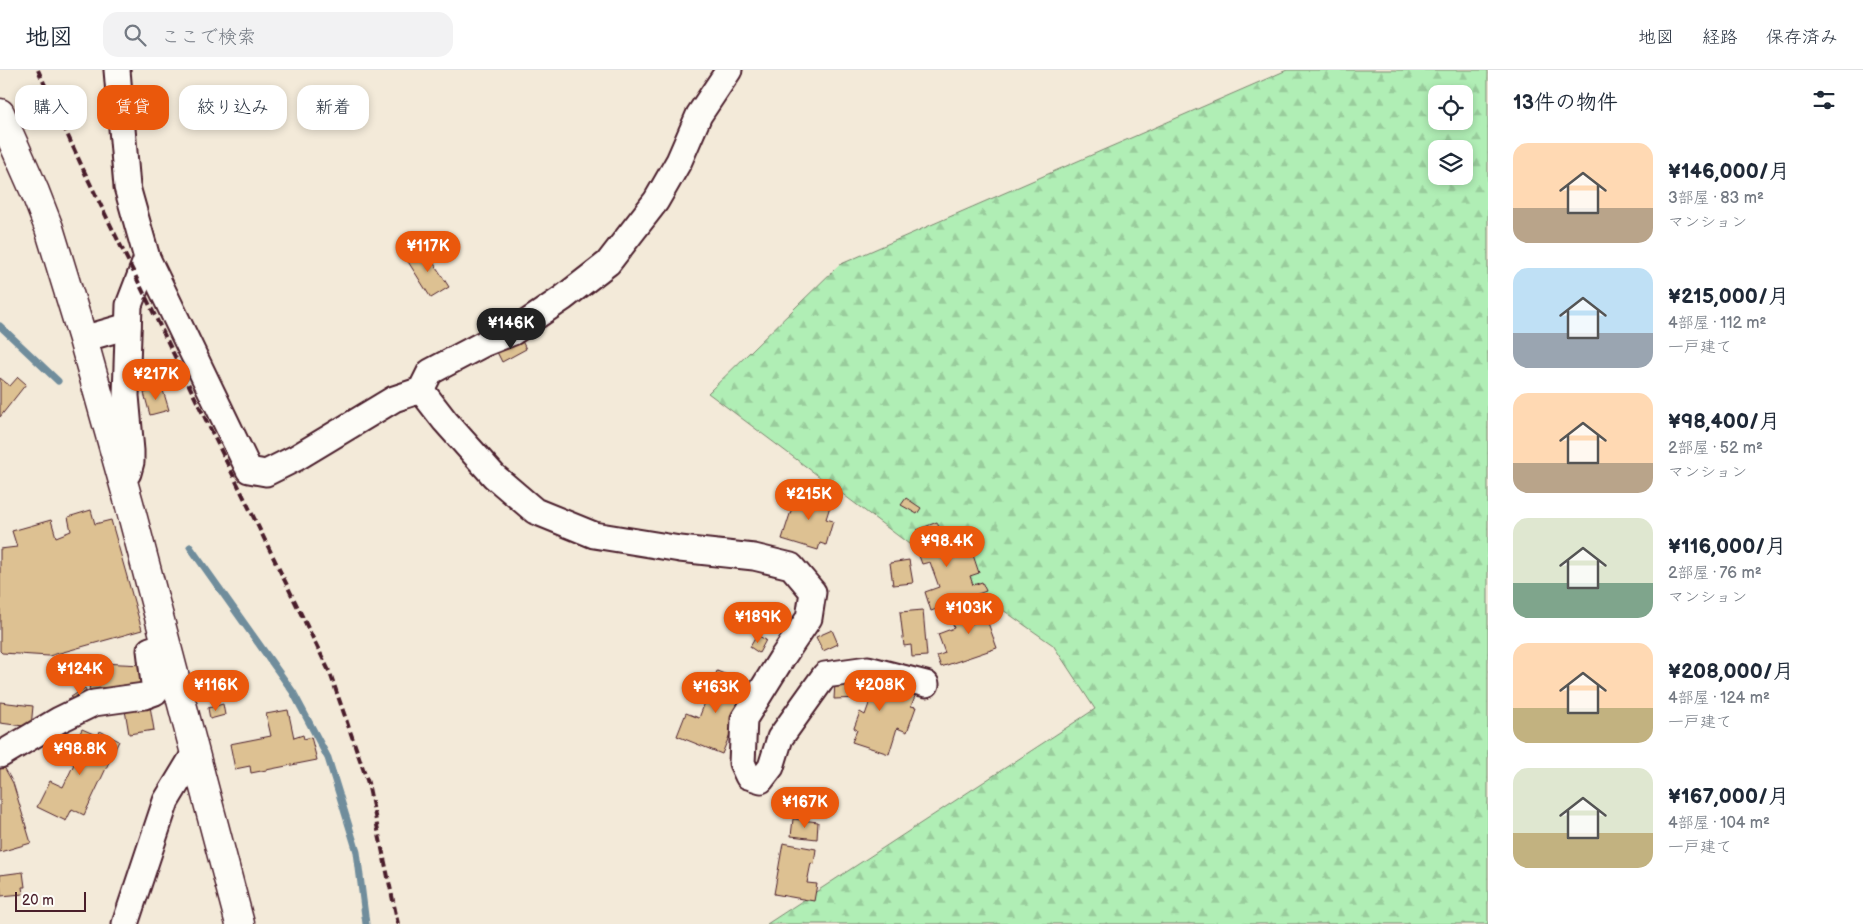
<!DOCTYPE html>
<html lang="ja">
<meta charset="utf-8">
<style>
body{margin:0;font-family:"Balsamiq Sans","Klee One",sans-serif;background:#f2f2f3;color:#1f2937;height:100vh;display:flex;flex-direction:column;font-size:19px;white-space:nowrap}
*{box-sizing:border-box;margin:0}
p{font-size:16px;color:#747a83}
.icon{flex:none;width:28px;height:28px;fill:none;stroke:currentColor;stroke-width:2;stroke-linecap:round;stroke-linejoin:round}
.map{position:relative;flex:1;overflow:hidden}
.panel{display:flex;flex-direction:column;background:#fff;width:375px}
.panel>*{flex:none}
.hud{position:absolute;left:15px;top:15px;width:475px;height:45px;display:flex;gap:10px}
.tools{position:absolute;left:1428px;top:15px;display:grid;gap:10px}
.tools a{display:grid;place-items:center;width:45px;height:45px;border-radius:10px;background:#fff;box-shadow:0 2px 8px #0003;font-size:25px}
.scale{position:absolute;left:15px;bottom:12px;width:71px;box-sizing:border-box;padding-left:5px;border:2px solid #4a1f2b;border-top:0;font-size:14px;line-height:18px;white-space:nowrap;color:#4a1f2b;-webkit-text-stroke:4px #fdfcf7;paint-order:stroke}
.price{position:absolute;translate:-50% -42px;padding:0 11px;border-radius:18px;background:#ea580c;color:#fff;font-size:16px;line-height:32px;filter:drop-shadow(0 1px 2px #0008)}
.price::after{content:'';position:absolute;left:50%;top:30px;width:15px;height:11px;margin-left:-8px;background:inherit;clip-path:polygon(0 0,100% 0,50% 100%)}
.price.on{background:#222;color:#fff}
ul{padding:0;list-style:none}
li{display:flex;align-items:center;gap:15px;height:125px;padding:0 25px}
li span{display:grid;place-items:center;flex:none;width:140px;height:100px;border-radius:15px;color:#555}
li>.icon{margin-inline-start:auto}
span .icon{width:60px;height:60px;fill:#fffc;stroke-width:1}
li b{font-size:21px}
h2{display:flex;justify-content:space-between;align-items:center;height:60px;padding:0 25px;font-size:21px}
.chip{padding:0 18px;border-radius:15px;background:#fff;box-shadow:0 2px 8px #0003;font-size:18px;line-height:45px}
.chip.on{background:#ea580c;color:#fff}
header{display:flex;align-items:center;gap:30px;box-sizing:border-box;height:70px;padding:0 25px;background:#fff;border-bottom:1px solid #e0e1e3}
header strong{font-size:24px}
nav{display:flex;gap:28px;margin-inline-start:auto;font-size:18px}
.search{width:350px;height:45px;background:#f2f2f3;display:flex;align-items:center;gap:12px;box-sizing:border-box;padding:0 18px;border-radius:15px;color:#747a83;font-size:19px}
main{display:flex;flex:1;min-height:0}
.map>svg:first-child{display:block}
</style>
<header>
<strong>地図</strong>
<div class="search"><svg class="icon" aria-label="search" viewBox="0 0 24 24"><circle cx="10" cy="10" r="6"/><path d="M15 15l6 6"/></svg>ここで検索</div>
<nav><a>地図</a><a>経路</a><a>保存済み</a></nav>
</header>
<main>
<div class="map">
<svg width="1488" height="854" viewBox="0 0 1488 854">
<defs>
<pattern id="forest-firs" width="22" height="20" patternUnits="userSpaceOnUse" patternTransform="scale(1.25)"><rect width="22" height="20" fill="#b0eeb5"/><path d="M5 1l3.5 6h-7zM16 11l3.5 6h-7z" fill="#99cc9c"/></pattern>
</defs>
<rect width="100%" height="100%" fill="#f3ead9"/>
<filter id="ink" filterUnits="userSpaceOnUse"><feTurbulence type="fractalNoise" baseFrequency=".02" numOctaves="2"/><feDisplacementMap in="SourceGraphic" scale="10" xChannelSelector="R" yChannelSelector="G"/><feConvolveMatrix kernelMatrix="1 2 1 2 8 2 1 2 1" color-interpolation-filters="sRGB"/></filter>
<g filter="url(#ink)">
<!-- forest -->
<path fill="url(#forest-firs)" stroke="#7d8670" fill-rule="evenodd" d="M1287,0H1488V854H767L1095,639L1053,575L913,477L708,323L839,195ZM1436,24H1464V51H1436ZM1436,79H1464V106H1436Z"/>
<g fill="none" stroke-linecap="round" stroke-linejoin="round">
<!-- stream -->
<g stroke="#708d9c" stroke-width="7">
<polyline points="0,256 58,311"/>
<polyline points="190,477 293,622 328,688 357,782 366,854"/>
</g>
</g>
<!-- building -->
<g fill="#ddc192" stroke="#4a1f2b">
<polygon points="424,178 449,217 431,228 407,190"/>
<polygon points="520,267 526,279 502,292 496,280"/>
<polygon points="18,307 26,314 0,347 0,308 10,316"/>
<polygon points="162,317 169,340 150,345 144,323"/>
<polygon points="798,419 832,430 826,449 833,451 826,475 820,473 818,480 782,469"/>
<polygon points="906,428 921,438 917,444 901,435"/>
<polygon points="91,440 95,454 111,450 142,560 49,586 2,583 0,581 0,479 17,477 12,461 51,450 56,467 71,461 68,447"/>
<polygon points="937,452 946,477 962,472 967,487 973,485 979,503 970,506 973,515 982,512 986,521 931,541 925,522 939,517 930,492 922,494 914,472 921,469 917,460"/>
<polygon points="909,490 913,513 893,515 890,493"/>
<polygon points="988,524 996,547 987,550 997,578 941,597 937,586 945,583 938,564 954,558 952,552 967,547 970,554 978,551 971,530"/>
<polygon points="923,540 927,586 912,587 911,575 904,576 900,542"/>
<polygon points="832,560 838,574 823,581 816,567"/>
<polygon points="757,565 766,570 759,583 750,577"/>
<polygon points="100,593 143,595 142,619 101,618 101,624 89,624 90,609 100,609"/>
<polygon points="717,601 750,614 722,684 677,666 686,643 699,648"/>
<polygon points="898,611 918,619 911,636 916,637 907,662 897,658 889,684 852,672 857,660 854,658 860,642 865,645 870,631 861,628 834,629 835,612 878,613 890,615 888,622 892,625"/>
<polygon points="85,618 89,626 74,634 71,627"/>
<polygon points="0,632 33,636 31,657 0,653"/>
<polygon points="223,634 225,645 210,649 208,638"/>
<polygon points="150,636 154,660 129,664 125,640"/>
<polygon points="288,640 294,668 303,665 304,669 311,667 317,690 251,703 250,696 235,699 230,674 271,666 266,644"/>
<polygon points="82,659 98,666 100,661 119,671 84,745 72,739 66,751 37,737 50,711 63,717 74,694 67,691"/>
<polygon points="4,697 13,713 31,773 0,782 0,698"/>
<polygon points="793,749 818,752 817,769 791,766"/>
<polygon points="783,773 816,779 814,794 811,793 807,813 817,814 814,831 774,824"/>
<polygon points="23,802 25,817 22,817 23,824 1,826 0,805"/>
</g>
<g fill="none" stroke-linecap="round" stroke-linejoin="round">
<defs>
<g id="minor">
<polyline points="117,0 127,117 147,188 249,400 266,403 296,388 394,329 421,320 430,302 485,273 513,262 563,228 608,193 656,131 679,91 699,45 729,0"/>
<polyline points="83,269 128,256"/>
<polyline points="421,320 445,351 494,406 535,441 594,465 680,479 754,487 791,496 813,522 809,548 782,588 744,649 742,693 748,706 761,710 771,697 780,668 825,605 868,599 926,614"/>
<polyline points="122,407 128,403 131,392 131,381 126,326 129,235 147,188"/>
<polyline points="0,685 59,650 94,633 144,626 155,622 150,580 166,575"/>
<polyline points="125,854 166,731 195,683"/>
</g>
<polyline id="tertiary" points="0,43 35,122 49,158 83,269 129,433 240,854"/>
</defs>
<!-- minor casing -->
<use href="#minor" stroke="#4a1f2b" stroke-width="29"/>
<!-- tertiary casing -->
<use href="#tertiary" stroke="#4a1f2b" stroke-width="31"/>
<!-- minor -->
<use href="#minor" stroke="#fdfcf7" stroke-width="25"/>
<!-- tertiary -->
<use href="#tertiary" stroke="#fdfcf7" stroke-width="28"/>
<!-- rail -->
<polyline stroke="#4a1f2b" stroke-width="4" stroke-dasharray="8 4" stroke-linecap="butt" points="38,0 84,101 330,603 368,713 398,854"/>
</g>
</g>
</svg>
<div class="tools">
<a><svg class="icon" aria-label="locate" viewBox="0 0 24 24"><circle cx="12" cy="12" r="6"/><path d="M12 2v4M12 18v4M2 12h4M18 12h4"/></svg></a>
<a><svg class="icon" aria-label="layers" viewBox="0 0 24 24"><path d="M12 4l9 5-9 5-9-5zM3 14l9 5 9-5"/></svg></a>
</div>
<div class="scale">20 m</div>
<b class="price" style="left:428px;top:203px">¥117K</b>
<b class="price on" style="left:511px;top:280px">¥146K</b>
<b class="price" style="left:156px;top:331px">¥217K</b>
<b class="price" style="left:809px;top:451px">¥215K</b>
<b class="price" style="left:947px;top:498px">¥98.4K</b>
<b class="price" style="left:969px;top:565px">¥103K</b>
<b class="price" style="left:758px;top:574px">¥189K</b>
<b class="price" style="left:80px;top:626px">¥124K</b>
<b class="price" style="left:216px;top:642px">¥116K</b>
<b class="price" style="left:880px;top:642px">¥208K</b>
<b class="price" style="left:716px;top:644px">¥163K</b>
<b class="price" style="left:80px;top:706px">¥98.8K</b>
<b class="price" style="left:805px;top:759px">¥167K</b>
<div class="hud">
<a class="chip">購入</a>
<a class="chip on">賃貸</a>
<a class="chip">絞り込み</a>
<a class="chip">新着</a>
</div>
</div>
<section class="panel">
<h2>13件の物件<svg class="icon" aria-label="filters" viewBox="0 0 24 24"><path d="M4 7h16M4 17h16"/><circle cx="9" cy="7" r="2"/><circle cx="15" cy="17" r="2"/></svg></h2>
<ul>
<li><span style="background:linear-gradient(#ffd9b3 65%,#b9a48a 0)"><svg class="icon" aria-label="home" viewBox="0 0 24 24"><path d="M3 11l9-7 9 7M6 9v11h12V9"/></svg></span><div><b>¥146,000/月</b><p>3部屋 · 83 m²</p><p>マンション</p></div></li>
<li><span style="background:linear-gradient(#bfe0f5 65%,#9aa5b1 0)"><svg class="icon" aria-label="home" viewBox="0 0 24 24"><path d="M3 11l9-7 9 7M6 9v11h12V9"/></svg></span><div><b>¥215,000/月</b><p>4部屋 · 112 m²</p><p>一戸建て</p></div></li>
<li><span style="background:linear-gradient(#ffd9b3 70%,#b9a48a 0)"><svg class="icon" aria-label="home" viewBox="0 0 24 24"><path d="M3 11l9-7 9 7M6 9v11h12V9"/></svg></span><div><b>¥98,400/月</b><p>2部屋 · 52 m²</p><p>マンション</p></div></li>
<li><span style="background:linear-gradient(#dfe7d0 65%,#7fa58c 0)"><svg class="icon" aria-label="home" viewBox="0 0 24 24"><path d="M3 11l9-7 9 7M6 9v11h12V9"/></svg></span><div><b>¥116,000/月</b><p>2部屋 · 76 m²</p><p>マンション</p></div></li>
<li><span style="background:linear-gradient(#ffd9b3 65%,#c2b280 0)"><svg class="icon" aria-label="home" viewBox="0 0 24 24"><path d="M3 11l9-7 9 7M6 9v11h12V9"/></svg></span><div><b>¥208,000/月</b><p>4部屋 · 124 m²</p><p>一戸建て</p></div></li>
<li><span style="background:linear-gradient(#dfe7d0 65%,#c2b280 0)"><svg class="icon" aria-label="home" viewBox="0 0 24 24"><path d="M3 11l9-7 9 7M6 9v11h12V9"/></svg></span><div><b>¥167,000/月</b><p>4部屋 · 104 m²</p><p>一戸建て</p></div></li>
</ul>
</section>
</main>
